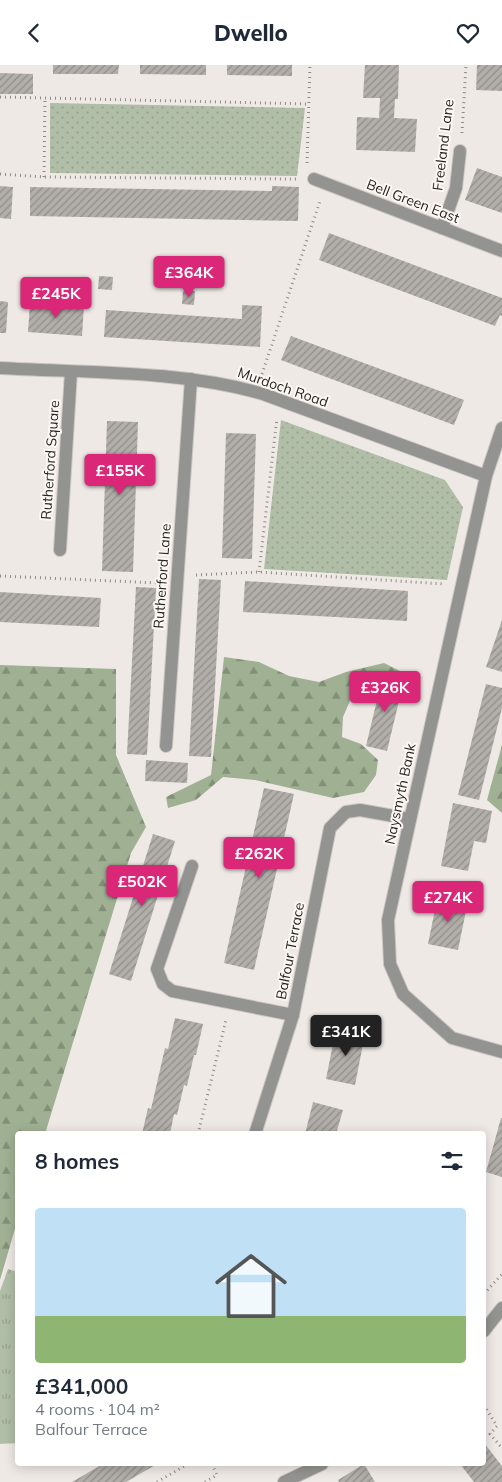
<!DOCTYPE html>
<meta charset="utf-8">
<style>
body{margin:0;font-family:Mulish,sans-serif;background:#f2f2f3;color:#1f2937;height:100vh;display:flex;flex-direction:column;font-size:19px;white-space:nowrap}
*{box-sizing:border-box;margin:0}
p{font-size:16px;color:#747a83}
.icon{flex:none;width:28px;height:28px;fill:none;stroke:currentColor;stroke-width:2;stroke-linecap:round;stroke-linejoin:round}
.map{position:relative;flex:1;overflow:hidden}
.details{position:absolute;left:15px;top:1066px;width:471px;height:335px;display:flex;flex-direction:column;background:#fff;border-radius:5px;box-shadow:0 2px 12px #0003}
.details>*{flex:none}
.price{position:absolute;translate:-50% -42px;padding:0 11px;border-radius:5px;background:#db2777;color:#fff;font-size:16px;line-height:32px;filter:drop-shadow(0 1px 2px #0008)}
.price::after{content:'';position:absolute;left:50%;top:30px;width:15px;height:11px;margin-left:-8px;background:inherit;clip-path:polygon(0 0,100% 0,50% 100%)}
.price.active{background:#222;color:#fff}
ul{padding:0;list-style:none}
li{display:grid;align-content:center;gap:10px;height:265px;padding:0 20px}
li span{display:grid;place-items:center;height:155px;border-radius:5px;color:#555}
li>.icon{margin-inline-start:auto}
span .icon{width:90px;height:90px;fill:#fffc;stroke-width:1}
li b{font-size:21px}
h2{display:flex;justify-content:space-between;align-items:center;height:60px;padding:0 20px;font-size:21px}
header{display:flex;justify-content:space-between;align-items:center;height:65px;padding:0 20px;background:#fff;font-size:22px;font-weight:800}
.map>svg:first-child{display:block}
</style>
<header><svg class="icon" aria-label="back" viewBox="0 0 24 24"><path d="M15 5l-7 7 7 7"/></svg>Dwello<svg class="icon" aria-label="heart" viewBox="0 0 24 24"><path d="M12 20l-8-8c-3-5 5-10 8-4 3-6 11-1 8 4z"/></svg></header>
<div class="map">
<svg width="502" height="1417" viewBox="0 0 502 1417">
<defs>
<pattern id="grass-dots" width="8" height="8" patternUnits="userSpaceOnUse" patternTransform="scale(1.25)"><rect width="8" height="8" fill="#b0bea7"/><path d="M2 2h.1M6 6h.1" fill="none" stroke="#97a38f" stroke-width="1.8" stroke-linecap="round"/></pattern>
<pattern id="forest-firs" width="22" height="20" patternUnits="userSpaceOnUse" patternTransform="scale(1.25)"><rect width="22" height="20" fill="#a0b193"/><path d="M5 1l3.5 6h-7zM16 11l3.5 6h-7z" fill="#829078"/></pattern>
<pattern id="park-tufts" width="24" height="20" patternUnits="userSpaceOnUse" patternTransform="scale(1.25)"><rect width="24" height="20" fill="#b0bea7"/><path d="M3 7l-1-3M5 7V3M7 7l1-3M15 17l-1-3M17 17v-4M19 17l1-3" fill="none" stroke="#97a38f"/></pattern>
<pattern id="building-hatch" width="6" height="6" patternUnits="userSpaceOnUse" patternTransform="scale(1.25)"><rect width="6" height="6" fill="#b2afaa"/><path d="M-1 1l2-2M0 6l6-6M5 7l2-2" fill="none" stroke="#918e8a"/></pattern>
</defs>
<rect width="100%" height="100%" fill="#efe9e6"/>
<!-- grass -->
<g fill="url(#grass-dots)">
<polygon points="50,38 305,43 297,111 50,108"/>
<polygon points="281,355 445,415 463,442 447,515 264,504"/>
</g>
<!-- forest -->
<g fill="url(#forest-firs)">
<polygon points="224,592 259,597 289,611 319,617 346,607 384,598 402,607 404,611 382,610 352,631 343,652 342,672 361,679 378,695 376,710 364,727 333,733 255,715 223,712 196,735 168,743 166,732 211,710"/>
<polygon points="0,600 116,604 116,690 146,762 131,788 45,1069 18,1069 17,1157 0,1215"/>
<polygon points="502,680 502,748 487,735"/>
</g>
<!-- park -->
<polygon fill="url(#park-tufts)" points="8,1204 17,1207 18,1378 0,1379 0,1226"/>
<!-- building -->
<g fill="url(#building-hatch)">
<polygon points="53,0 119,0 118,9 53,9"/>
<polygon points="140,0 206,0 206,10 140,9"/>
<polygon points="227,0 292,0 292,11 227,10"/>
<polygon points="365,0 399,0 398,34 395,34 394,53 417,54 415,87 356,85 357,52 379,53 380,33 363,33"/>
<polygon points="477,0 502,0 502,26 476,25"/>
<polygon points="0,8 33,9 33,29 0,29"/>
<polygon points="477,103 502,112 502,148 465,135"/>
<polygon points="0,121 13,122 11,154 0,153"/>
<polygon points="272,121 299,122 298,156 30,151 30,122 272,126"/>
<polygon points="329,168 502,233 502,251 500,250 495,261 319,195"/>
<polygon points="99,211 113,212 112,225 98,224"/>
<polygon points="183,226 195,226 194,240 182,239"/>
<polygon points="0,236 8,237 6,268 0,268"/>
<polygon points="30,237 84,240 82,271 28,267"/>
<polygon points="242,240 262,241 260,282 104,272 106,245 242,254"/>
<polygon points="291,271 464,335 454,360 281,295"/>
<polygon points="107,356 138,357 133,507 102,506"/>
<polygon points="226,368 256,369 252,494 222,493"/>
<polygon points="199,514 221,515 211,692 189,691"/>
<polygon points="245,516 408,526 407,556 243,547"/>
<polygon points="136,522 156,523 147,690 127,689"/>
<polygon points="0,527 101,533 99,562 0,557"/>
<polygon points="502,555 502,607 486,602"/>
<polygon points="383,610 404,615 387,686 366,681"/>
<polygon points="486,619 502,623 502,643 479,735 458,730"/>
<polygon points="146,695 188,698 187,718 145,716"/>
<polygon points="264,723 294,729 254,905 224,898"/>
<polygon points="453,738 492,746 486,778 474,776 468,806 441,801"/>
<polygon points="153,769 175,776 131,916 109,909"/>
<polygon points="438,830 468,836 458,885 428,879"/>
<polygon points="175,953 203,959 196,990 194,990 187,1021 184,1020 177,1050 174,1049 170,1069 142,1069 148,1043 151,1044 165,983 168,984"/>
<polygon points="336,964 365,969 355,1020 326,1014"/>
<polygon points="313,1037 343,1045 336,1069 305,1069"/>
<polygon points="501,1053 502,1053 502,1112 486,1107"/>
<polygon points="484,1378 502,1401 502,1417 474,1417 460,1399 484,1399"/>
<polygon points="103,1399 157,1399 126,1417 72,1417"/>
<polygon points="364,1399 375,1417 339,1417 338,1415"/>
</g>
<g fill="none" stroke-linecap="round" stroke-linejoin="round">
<defs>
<g id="minor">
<polyline points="314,114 502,186"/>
<polyline points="442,163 456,123 460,86"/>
<path d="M0,303C86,308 180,305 263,329L486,411"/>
<polyline points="502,363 486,411 388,855 390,899 403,929 452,973 502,987"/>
<polyline points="60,485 71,307"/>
<polyline points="166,681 191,314"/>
<polyline points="192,801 157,904 163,919 172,926 293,950"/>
<polyline points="255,1069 293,950 330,763 346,747 360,745 410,754"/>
<polyline points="484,1266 502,1243"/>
<polyline points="284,1417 322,1399"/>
</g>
</defs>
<!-- minor casing -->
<use href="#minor" stroke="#cbc6c3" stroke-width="14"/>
<!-- path -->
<g stroke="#8e8a87" stroke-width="3" stroke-dasharray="1 4" stroke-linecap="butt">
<polyline points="0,32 309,39"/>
<polyline points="462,68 466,0"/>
<polyline points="307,98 310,0"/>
<polyline points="0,109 44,112 296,114"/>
<polyline points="44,112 45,34"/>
<polyline points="262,309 320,136"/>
<polyline points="259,507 277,353"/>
<polyline points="196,510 259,507 444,519"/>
<polyline points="0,511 159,518"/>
<polyline points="198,1069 226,955"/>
<polyline points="484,1229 502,1209"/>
<polyline points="484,1340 497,1361 490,1369 502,1383"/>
<polyline points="157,1417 188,1399"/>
<polyline points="205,1417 217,1410 212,1399"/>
</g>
<!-- minor -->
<use href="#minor" stroke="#939391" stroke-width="12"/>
</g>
<g text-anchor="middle" stroke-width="4" stroke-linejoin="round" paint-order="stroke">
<!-- street labels -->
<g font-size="14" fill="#272523" stroke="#fdf7f3">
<text transform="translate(443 80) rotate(-83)" y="5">Freeland Lane</text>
<text transform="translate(413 136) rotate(21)" y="5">Bell Green East</text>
<text transform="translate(283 322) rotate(19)" y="5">Murdoch Road</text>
<text transform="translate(50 395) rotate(-86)" y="5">Rutherford Square</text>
<text transform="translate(162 511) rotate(-86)" y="5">Rutherford Lane</text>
<text transform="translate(400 729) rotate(-78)" y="5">Naysmyth Bank</text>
<text transform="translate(290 886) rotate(-79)" y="5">Balfour Terrace</text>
</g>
</g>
</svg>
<b class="price" style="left:189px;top:233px">£364K</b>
<b class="price" style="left:56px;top:254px">£245K</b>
<b class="price" style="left:120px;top:431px">£155K</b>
<b class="price" style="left:385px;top:648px">£326K</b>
<b class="price" style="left:259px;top:814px">£262K</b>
<b class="price" style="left:142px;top:842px">£502K</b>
<b class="price" style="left:448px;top:858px">£274K</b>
<b class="price active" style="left:346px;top:992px">£341K</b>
<section class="details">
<h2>8 homes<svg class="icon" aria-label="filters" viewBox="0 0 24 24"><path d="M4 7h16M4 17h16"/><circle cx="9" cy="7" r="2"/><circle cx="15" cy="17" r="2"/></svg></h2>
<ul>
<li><span style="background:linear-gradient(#bfe0f5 70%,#8fb573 0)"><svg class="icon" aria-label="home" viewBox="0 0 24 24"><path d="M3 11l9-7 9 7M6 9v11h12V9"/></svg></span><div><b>£341,000</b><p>4 rooms · 104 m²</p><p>Balfour Terrace</p></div></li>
</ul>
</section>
</div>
